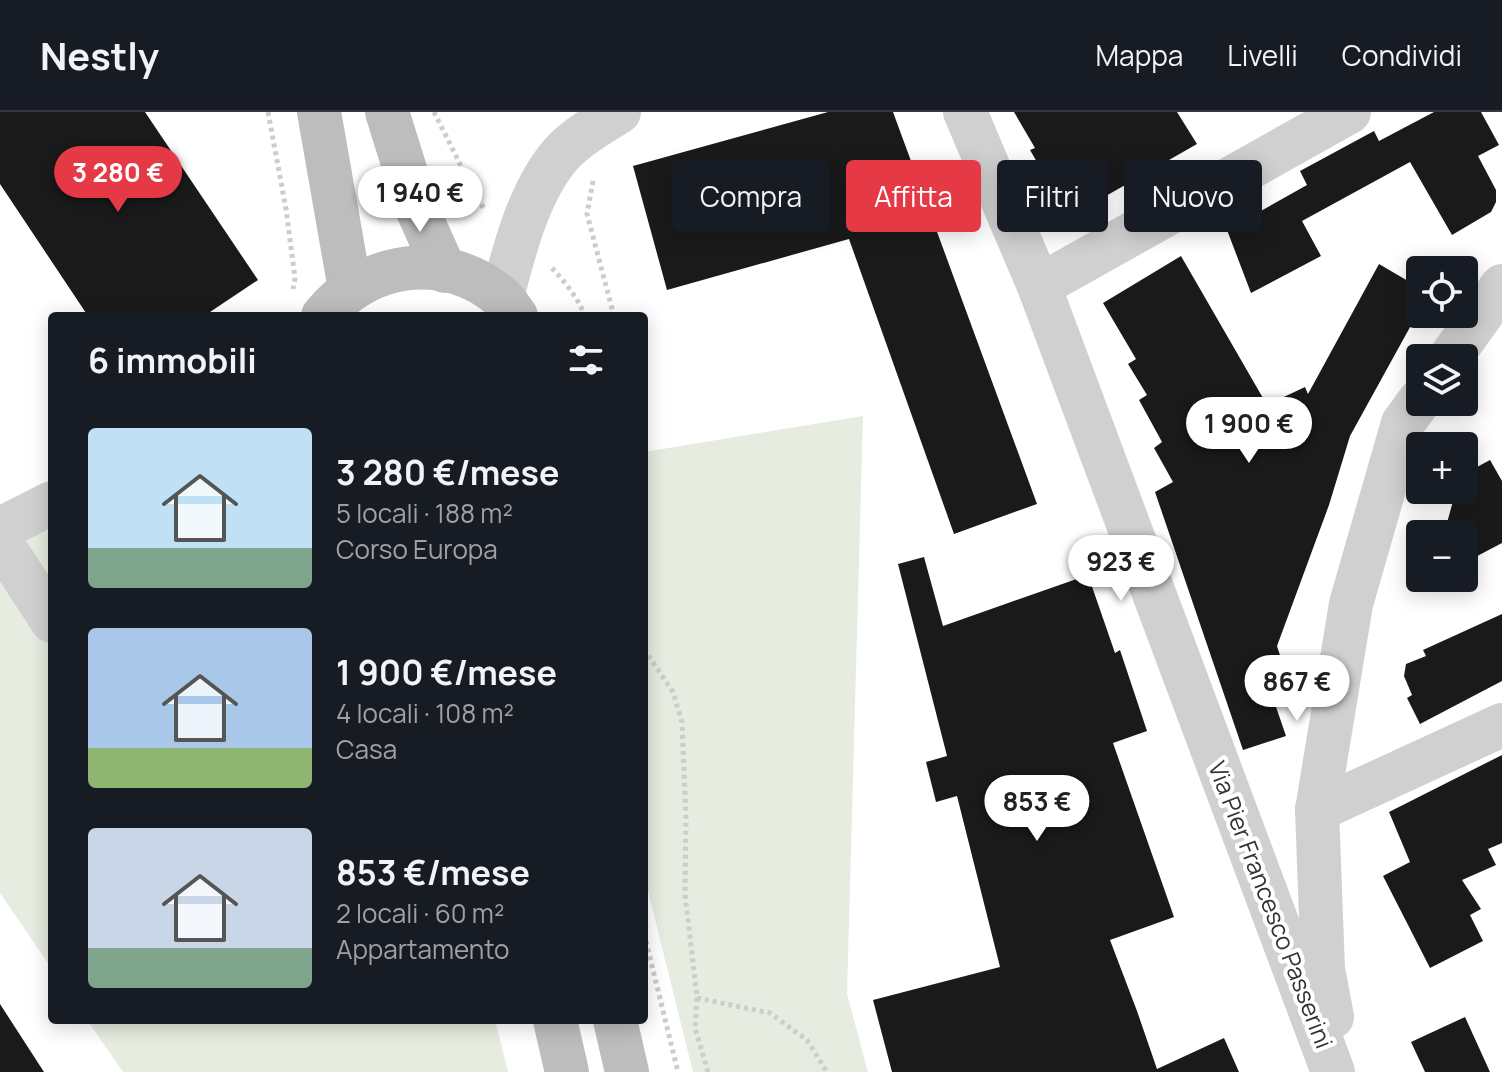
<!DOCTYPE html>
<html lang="it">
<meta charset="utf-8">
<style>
body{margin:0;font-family:Manrope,sans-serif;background:#242831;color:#f1f3f6;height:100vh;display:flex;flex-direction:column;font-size:30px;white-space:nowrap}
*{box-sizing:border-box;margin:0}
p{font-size:26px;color:#9ea1a6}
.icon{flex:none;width:44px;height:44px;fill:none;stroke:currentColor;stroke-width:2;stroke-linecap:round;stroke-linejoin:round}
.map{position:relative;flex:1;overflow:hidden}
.panel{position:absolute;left:48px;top:200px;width:600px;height:712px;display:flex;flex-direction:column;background:#171b24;border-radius:8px;box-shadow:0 4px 20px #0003}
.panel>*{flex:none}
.hud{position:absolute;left:672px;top:48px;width:710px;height:72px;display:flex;gap:16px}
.tools{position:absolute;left:1406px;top:144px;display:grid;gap:16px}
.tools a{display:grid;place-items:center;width:72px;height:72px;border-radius:8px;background:#171b24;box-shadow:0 4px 20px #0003;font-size:40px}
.price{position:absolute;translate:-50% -68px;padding:0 18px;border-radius:28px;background:#fff;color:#222;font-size:26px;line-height:52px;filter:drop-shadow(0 2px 4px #0008)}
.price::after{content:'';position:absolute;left:50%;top:48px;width:24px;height:18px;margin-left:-12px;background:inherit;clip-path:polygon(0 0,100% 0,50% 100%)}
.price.current{background:#e63946;color:#fff}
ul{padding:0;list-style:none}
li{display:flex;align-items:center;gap:24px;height:200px;padding:0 40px}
li span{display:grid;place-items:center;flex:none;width:224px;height:160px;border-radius:8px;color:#555}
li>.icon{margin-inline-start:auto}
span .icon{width:96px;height:96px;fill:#fffc;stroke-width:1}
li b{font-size:34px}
h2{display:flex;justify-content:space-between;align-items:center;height:96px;padding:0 40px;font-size:34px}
.chip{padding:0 28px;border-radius:8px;background:#171b24;box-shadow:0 4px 20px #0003;font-size:28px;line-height:72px}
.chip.current{background:#e63946;color:#fff}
header{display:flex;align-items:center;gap:48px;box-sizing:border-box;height:112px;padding:0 40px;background:#171b24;border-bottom:2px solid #363941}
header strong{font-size:38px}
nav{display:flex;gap:44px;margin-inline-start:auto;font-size:28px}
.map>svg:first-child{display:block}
</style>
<header>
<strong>Nestly</strong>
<nav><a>Mappa</a><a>Livelli</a><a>Condividi</a></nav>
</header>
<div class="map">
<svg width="1502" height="960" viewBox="0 0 1502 960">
<rect width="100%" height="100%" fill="#fff"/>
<!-- green -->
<g fill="#e6ecdf">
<polygon points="863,304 847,882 868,960 693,960 644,763 644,340"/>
<polygon points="52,416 52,857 0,781 0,441"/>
<polygon points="87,908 495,908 508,960 123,960"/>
</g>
<!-- building -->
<g fill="#1a1a1a">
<polygon points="0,0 145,0 258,168 204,204 88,204 0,72"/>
<polygon points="828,0 893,0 1037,392 954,422 849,127 667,178 633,54"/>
<polygon points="1014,0 1177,0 1197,32 1062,109 1046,79 1052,76 1030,38 1035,36"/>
<polygon points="1434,0 1481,0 1499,33 1478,44 1496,78 1496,90 1491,100 1452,123 1410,50 1302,109 1321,144 1251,181 1227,118 1307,73 1300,59 1374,19 1379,29"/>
<polygon points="1181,144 1267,293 1305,275 1308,282 1379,152 1420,176 1420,197 1350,324 1329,393 1277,534 1285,559 1272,564 1280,586 1274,589 1286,624 1243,638 1155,380 1173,370 1154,336 1162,330 1139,288 1147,283 1128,252 1136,247 1103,191"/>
<polygon points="1490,348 1502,369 1502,431 1464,451 1464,422 1444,422 1456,378 1464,378 1464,362"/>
<polygon points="924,445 943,514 1088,463 1115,541 1120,538 1147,619 1113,631 1174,805 1110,828 1137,899 1157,957 1224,926 1239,960 892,960 873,888 1000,855 957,684 936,690 926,650 947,644 898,452"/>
<polygon points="1502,502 1502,569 1420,612 1407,586 1412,583 1404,564 1406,552 1426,544 1423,538"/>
<polygon points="1502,643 1502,731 1488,737 1496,753 1462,768 1481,797 1470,803 1483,829 1430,856 1383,764 1410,750 1389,700"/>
<polygon points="0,892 44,960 0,960"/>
<polygon points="1465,905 1490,960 1425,960 1411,930"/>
</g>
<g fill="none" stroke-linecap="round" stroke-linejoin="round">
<!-- path -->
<g stroke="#cdcdcd" stroke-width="5" stroke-dasharray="4 4" stroke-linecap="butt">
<polyline points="268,0 286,97 295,166 293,177"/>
<polyline points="434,0 477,86 486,99"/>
<polyline points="593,69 587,102 614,204"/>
<polyline points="459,91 477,86"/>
<path d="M552,156C565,170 578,186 585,204"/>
<polyline points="644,537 673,580 682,610 686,705 685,782 697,886 695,916 708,960"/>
<polyline points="644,821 678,960"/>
<polyline points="697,886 770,901 807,928 827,960"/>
</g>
<!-- minor -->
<g stroke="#d0d0d0" stroke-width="44">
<polyline points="965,0 1039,174 1333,960"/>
<polyline points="1039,174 1349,0"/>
<path d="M502,185C514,138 530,75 564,39C580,23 600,12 619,0"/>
<polyline points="1450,246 1502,174"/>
<polyline points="0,417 52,391"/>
<polyline points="0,429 52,509"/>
<polyline points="1317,698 1502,613"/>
<polyline points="1332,905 1323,857 1317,698 1351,492 1403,311 1420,288"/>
</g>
<!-- secondary -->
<g stroke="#bdbdbd" stroke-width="44">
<polyline points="319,0 350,177"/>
<polyline points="387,0 418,99 445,159"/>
<path d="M323,204C367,149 446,138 501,185C507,190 511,198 516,204"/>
<polyline points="555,908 567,960"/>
<polyline points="615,908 627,960"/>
</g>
</g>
<g text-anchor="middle" stroke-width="8" stroke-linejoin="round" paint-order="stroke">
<!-- street labels -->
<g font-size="24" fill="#333" stroke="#fff">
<text transform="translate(1270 793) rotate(69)" y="8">Via Pier Francesco Passerini</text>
</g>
</g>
</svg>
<div class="tools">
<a><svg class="icon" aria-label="locate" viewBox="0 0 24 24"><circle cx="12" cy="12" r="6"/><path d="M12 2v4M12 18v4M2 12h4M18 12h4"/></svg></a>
<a><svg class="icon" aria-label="layers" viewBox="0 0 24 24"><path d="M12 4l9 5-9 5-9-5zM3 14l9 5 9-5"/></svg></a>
<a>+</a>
<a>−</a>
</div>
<b class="price current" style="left:118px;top:102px">3 280 €</b>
<b class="price" style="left:420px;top:122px">1 940 €</b>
<b class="price" style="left:1249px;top:353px">1 900 €</b>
<b class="price" style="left:1121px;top:491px">923 €</b>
<b class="price" style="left:1297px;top:611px">867 €</b>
<b class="price" style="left:1037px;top:731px">853 €</b>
<div class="hud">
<a class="chip">Compra</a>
<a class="chip current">Affitta</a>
<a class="chip">Filtri</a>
<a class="chip">Nuovo</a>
</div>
<section class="panel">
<h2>6 immobili<svg class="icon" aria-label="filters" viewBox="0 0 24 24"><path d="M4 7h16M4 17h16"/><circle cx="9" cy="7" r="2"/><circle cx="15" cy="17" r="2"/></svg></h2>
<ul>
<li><span style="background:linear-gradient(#bfe0f5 75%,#7fa58c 0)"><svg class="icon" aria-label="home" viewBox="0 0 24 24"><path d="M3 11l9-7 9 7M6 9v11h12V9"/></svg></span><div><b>3 280 €/mese</b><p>5 locali · 188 m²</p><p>Corso Europa</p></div></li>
<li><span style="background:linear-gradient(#a9c7e8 75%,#8fb573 0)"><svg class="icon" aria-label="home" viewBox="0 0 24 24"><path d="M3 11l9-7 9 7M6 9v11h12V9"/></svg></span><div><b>1 900 €/mese</b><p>4 locali · 108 m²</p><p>Casa</p></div></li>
<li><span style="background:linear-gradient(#c9d6e8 75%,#7fa58c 0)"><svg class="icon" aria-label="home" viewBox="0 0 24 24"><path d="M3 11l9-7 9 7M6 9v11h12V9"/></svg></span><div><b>853 €/mese</b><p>2 locali · 60 m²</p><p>Appartamento</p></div></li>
</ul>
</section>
</div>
